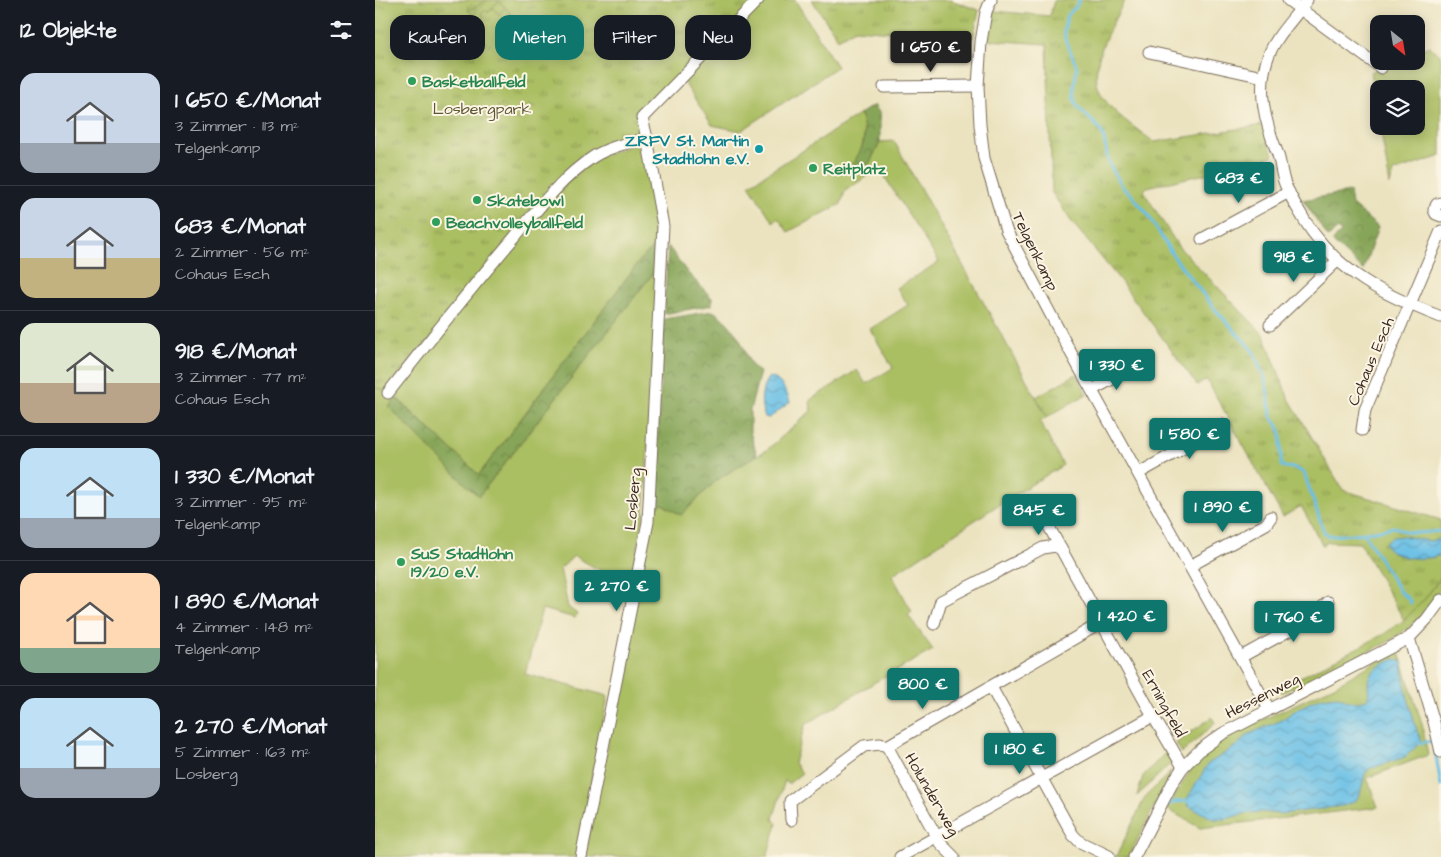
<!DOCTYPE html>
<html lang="de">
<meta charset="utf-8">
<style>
body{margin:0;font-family:"Architects Daughter",sans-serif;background:#242831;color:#f1f3f6;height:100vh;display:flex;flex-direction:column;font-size:19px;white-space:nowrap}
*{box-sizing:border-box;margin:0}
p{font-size:16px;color:#9ea1a6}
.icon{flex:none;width:28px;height:28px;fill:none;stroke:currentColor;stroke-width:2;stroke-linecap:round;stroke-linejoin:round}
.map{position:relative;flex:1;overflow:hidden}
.drawer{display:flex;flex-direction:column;background:#171b24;width:375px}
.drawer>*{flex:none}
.guide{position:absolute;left:15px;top:15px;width:475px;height:45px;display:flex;gap:10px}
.needle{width:32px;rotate:150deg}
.buttons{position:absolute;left:995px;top:15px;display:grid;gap:10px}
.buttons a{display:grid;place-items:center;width:55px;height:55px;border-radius:10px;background:#171b24;box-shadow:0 2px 12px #0003;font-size:25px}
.price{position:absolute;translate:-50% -42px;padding:0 11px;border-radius:5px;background:#0f766e;color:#fff;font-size:16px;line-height:32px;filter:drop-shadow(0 1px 2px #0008)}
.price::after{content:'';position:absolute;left:50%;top:30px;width:15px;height:11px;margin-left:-8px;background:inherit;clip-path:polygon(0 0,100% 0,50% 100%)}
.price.current{background:#222;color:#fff}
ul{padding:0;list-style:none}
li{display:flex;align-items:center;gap:15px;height:125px;padding:0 20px}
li+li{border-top:1px solid #363941}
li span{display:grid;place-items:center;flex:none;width:140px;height:100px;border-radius:15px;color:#555}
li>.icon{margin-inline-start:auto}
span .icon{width:60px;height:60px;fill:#fffc;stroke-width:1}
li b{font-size:21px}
h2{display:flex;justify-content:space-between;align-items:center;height:60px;padding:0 20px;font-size:21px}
.chip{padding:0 18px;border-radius:15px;background:#171b24;box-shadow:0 2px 12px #0003;font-size:18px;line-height:45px}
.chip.current{background:#0f766e;color:#fff}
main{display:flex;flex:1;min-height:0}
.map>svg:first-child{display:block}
</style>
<main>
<section class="drawer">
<h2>12 Objekte<svg class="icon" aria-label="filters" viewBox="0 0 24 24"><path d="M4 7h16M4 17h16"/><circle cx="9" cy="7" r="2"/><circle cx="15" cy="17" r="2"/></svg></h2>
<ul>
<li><span style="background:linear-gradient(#c9d6e8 70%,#9aa5b1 0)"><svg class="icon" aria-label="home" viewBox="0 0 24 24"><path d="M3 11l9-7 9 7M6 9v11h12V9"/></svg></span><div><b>1 650 €/Monat</b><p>3 Zimmer · 113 m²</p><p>Telgenkamp</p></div></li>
<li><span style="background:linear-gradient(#c9d6e8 60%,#c2b280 0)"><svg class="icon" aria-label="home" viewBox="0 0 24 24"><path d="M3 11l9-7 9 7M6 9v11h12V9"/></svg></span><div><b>683 €/Monat</b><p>2 Zimmer · 56 m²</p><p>Cohaus Esch</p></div></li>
<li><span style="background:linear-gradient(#dfe7d0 60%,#b9a48a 0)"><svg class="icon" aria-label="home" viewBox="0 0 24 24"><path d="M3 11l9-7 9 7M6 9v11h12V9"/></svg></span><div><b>918 €/Monat</b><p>3 Zimmer · 77 m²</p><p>Cohaus Esch</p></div></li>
<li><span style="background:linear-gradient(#bfe0f5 70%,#9aa5b1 0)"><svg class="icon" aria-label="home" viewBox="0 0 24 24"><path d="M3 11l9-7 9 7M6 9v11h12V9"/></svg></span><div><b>1 330 €/Monat</b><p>3 Zimmer · 95 m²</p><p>Telgenkamp</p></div></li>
<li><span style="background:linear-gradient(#ffd9b3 75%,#7fa58c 0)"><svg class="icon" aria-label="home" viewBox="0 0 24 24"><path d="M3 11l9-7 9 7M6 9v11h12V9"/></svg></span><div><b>1 890 €/Monat</b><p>4 Zimmer · 148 m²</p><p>Telgenkamp</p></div></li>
<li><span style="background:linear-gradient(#bfe0f5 70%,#9aa5b1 0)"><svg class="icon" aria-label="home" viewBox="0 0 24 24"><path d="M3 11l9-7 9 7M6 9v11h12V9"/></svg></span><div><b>2 270 €/Monat</b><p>5 Zimmer · 163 m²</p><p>Losberg</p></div></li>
</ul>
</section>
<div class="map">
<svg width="1066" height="857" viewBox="0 0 1066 857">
<defs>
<pattern id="forest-crowns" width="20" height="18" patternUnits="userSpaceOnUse" patternTransform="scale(1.25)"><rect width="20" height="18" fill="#87a558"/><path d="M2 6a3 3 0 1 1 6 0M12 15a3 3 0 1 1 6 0" fill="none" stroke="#708748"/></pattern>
<pattern id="park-tufts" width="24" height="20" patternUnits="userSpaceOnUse" patternTransform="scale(1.25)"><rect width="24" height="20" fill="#aabe62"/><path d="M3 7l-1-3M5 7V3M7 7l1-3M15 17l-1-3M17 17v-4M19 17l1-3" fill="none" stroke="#8c9b50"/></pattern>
<pattern id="garden-furrows" width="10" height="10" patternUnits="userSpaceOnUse" patternTransform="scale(1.25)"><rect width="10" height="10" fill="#aabe62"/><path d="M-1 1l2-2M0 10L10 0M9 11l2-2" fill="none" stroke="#8c9b50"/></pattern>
<pattern id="water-waves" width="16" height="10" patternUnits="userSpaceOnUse" patternTransform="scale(1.25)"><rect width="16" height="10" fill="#69c0e6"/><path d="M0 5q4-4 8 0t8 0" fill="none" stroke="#589cba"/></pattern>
</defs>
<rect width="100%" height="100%" fill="#fcf5e5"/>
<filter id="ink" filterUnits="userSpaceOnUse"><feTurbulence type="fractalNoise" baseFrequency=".02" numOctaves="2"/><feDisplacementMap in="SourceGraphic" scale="10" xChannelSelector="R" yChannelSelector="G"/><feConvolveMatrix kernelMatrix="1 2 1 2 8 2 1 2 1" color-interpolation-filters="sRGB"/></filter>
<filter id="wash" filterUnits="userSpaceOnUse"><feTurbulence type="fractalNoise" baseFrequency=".0096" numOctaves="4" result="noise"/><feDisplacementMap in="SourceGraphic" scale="20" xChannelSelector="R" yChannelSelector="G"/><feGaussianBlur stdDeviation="1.12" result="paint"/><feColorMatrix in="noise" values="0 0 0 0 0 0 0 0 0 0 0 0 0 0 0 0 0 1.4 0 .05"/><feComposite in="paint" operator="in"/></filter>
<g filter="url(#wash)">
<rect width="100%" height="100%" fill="#ebe3c0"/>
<!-- grass -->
<g fill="#aabe62" stroke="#727440">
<polygon points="387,0 420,0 462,67 366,131 337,125 308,81"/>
<polygon points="1054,46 1066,56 1066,156 1018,172 1015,185 1005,126 1041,126 1041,89 1004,89 1004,121 996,72 1020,61 1041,61 1041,52"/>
<path d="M485,114C491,130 490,140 484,155L494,164L505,142L519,141L672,417L665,422L688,465L620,507L517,575L537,612L533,615L558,650L502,681L430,725L419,763L427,773L413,784L410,780L398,819L402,824L392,857H210L279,510L287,504L306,515L343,479L393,449L436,411L435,400L482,370L491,384L518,368L495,329L533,305L522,288L564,262L504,168L470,191L466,204L413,232L403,218L398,222L374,185Z"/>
<polygon points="257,145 269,148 283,224 284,242 266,259 103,476 22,398 93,487 104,496 283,267 269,516 255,587 199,556 185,569 193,607 202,614 200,618 167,609 150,674 233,696 201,857 0,857 0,387 9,390 179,194 220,158"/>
<polygon points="1066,577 1066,589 1043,619 1032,629 1015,641 908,692 901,690 1009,634 1029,620 1048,601"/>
<polygon points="1023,649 1047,724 1053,755 992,778 1003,807 825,828 792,809 816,769 849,738 959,686"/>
<polygon points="837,717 840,723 807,753 801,743"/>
<polygon points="791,752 797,762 762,796 768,776"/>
<polygon points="797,770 754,857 741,857 770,797"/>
</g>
<!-- forest -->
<g fill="url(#forest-crowns)" stroke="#61683b">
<path d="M499,105L505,114V142L494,164L488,168L476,165C490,147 493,136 485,114Z"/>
<polygon points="975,192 977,205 1003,227 988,270 957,241 966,233 963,229 953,237 928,200"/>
<polygon points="284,242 283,267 104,496 93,487 14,407 21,398 104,475 266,259"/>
<polygon points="293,246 312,272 337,298 337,305 289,314"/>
<path d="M338,311C349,318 358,328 365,340C372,352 372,365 385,372L375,410V432L382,455L343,479L306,515L287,504L279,510L289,319Z"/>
</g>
<!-- park -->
<g fill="url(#park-tufts)" stroke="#727440">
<polygon points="0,0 380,0 261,120 266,132 263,138 217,155 9,390 0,387"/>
<polygon points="437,0 575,0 604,10 598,38 480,29 463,39"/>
<path d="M679,0H750C738,23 712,66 725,92C734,111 762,129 779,142L888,125L898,155L892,157L893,160L772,187L770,189L769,192L803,246L889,335L913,397L968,490L1066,520V577L1049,600L1029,620L985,543L953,542L948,546L926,506L908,517L832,380L822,385L744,279L696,221L677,193L672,44L613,40L619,11L675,16Z"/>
<polygon points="701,374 712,394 672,417 661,397"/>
</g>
<!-- garden -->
<polygon fill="url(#garden-furrows)" stroke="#727440" points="109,0 123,0 139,17 132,23 118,8 113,13 110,10 106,13 109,16 104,21 93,10 100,8"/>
<!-- water -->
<g fill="url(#water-waves)" stroke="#527582">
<path d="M394,377C405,378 412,392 415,402L394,418L390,417C384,407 386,385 394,377Z"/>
<path d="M1029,536L1054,541L1066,539V555C1052,561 1013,560 1010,542L1018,537Z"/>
<path d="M1020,659L1027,662L1031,691L1042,731L1047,741L1030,757L994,769L990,774L985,794L980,801L968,806L906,814L887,812L873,813L850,819H839L813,806L812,799L833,764L861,746L874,734L905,721L924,708L945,698L963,696L973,701L984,702L992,699C995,693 993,689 993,683C994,669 1009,664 1020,659Z"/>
</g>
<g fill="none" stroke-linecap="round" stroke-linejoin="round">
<!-- stream -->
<g stroke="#69c0e6" stroke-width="3">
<polyline points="704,0 701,7 692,15 689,31 690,39 702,67 699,89 700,100 704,108 725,129 729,139 734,164 749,189 754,192 772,213 797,254 813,275 839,308 878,351 891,382 896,416 903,426 906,434 906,465 909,467 920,468 929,473 949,532 955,536 989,533 1025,592 1032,597 1036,603"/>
<polyline points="989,533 1020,527 1032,532 1045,533 1066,531"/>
<polyline points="1044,743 1058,741 1059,744"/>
<polyline points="1060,750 1066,786"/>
<polyline points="792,805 799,802 812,801"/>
</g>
</g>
</g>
<g filter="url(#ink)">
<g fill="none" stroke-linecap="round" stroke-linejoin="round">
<defs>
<g id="minor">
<polyline points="616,0 611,12 606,42 603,86 605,125 609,158 631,230 696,353 894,709"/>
<polyline points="913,0 1006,68"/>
<path d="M932,0C919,19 899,37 892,60C882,91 890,122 902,152C906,162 906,174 910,184C915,197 923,209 930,221C964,274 1009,295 1066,317"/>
<polyline points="774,52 888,77"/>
<polyline points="509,87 603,86"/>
<polyline points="272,138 267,118 383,0"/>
<polyline points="1066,203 1062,204 1059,210 1061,214 1066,216"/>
<polyline points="827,239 914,192"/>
<polyline points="895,325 962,261"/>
<polyline points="717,390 754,370"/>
<path d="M13,393C54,341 95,289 138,239C162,210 186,178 218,157C233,147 254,143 272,138L288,226L273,522L206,857"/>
<polyline points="987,430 990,410 1066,231"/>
<polyline points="764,473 843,429 847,424"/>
<polyline points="665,510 686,549"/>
<polyline points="815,566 891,524 896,517"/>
<polyline points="559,624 566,601 668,548 680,546 686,549 778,716 808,767"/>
<polyline points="1034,638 1059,722 1066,752"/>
<polyline points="866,657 933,620 953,602"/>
<polyline points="616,687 698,835 705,842 734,856"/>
<polyline points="512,746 565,843 579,857"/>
<polyline points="416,820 415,801 489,746 505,744 512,746 726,623"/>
<polyline points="525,857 778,716"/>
<polyline points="759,857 798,782 808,767 825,750 847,734 1034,638 1052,619 1066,600"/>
</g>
</defs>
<!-- minor casing -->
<use href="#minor" stroke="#796b57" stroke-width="13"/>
<!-- minor -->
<use href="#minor" stroke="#fff" stroke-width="11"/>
</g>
</g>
<!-- markers -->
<g fill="#2e9e5b" stroke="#fcf5e5" stroke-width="2">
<circle cx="37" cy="81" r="5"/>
<circle cx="438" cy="168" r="5"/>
<circle cx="102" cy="200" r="5"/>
<circle cx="61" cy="222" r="5"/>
<circle cx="26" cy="562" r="5"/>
</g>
<circle fill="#0f9aa8" stroke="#fcf5e5" stroke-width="2" cx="384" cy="149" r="5"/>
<g text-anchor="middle" stroke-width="4" stroke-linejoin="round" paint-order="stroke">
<!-- leisure labels -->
<g font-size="16" font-weight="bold" fill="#27864d" stroke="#fcf5e5" text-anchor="start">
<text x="47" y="87">Basketballfeld</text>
<text x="448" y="174">Reitplatz</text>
<text x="112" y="206">Skatebowl</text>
<text x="71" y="228">Beachvolleyballfeld</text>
<text x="36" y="559">SuS Stadtlohn<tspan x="36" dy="18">19/20 e.V.</tspan></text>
</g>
<!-- park labels -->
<g font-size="16" fill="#5c5632" stroke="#fcf5e5">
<text x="107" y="114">Losbergpark</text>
</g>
<!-- culture labels -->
<g font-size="16" font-weight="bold" fill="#0d838f" stroke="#fcf5e5" text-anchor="end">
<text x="374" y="146">ZRFV St. Martin<tspan x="374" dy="18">Stadtlohn e.V.</tspan></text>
</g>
<!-- street labels -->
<g font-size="16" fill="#3b2a1e" stroke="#fcf5e5">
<text transform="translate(661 251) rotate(64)" y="6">Telgenkamp</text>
<text transform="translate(995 361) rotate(-67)" y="6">Cohaus Esch</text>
<text transform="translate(257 499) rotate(-85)" y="6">Losberg</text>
<text transform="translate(887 695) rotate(-27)" y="6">Hessenweg</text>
<text transform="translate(790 703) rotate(61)" y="6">Erningfeld</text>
<text transform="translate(558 794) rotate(60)" y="6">Holunderweg</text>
</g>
</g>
</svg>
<div class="buttons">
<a><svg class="needle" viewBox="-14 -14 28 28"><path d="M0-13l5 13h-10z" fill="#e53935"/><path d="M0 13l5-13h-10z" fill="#9ea1a6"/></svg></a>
<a><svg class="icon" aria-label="layers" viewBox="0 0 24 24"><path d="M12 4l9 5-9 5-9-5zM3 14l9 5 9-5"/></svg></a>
</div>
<b class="price current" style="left:556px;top:73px">1 650 €</b>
<b class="price" style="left:864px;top:204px">683 €</b>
<b class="price" style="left:919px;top:283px">918 €</b>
<b class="price" style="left:742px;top:391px">1 330 €</b>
<b class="price" style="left:815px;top:460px">1 580 €</b>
<b class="price" style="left:848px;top:533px">1 890 €</b>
<b class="price" style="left:664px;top:536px">845 €</b>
<b class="price" style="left:242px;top:612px">2 270 €</b>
<b class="price" style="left:752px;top:642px">1 420 €</b>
<b class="price" style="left:919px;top:643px">1 760 €</b>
<b class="price" style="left:548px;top:710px">800 €</b>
<b class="price" style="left:645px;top:775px">1 180 €</b>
<div class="guide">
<a class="chip">Kaufen</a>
<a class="chip current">Mieten</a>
<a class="chip">Filter</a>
<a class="chip">Neu</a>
</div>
</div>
</main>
